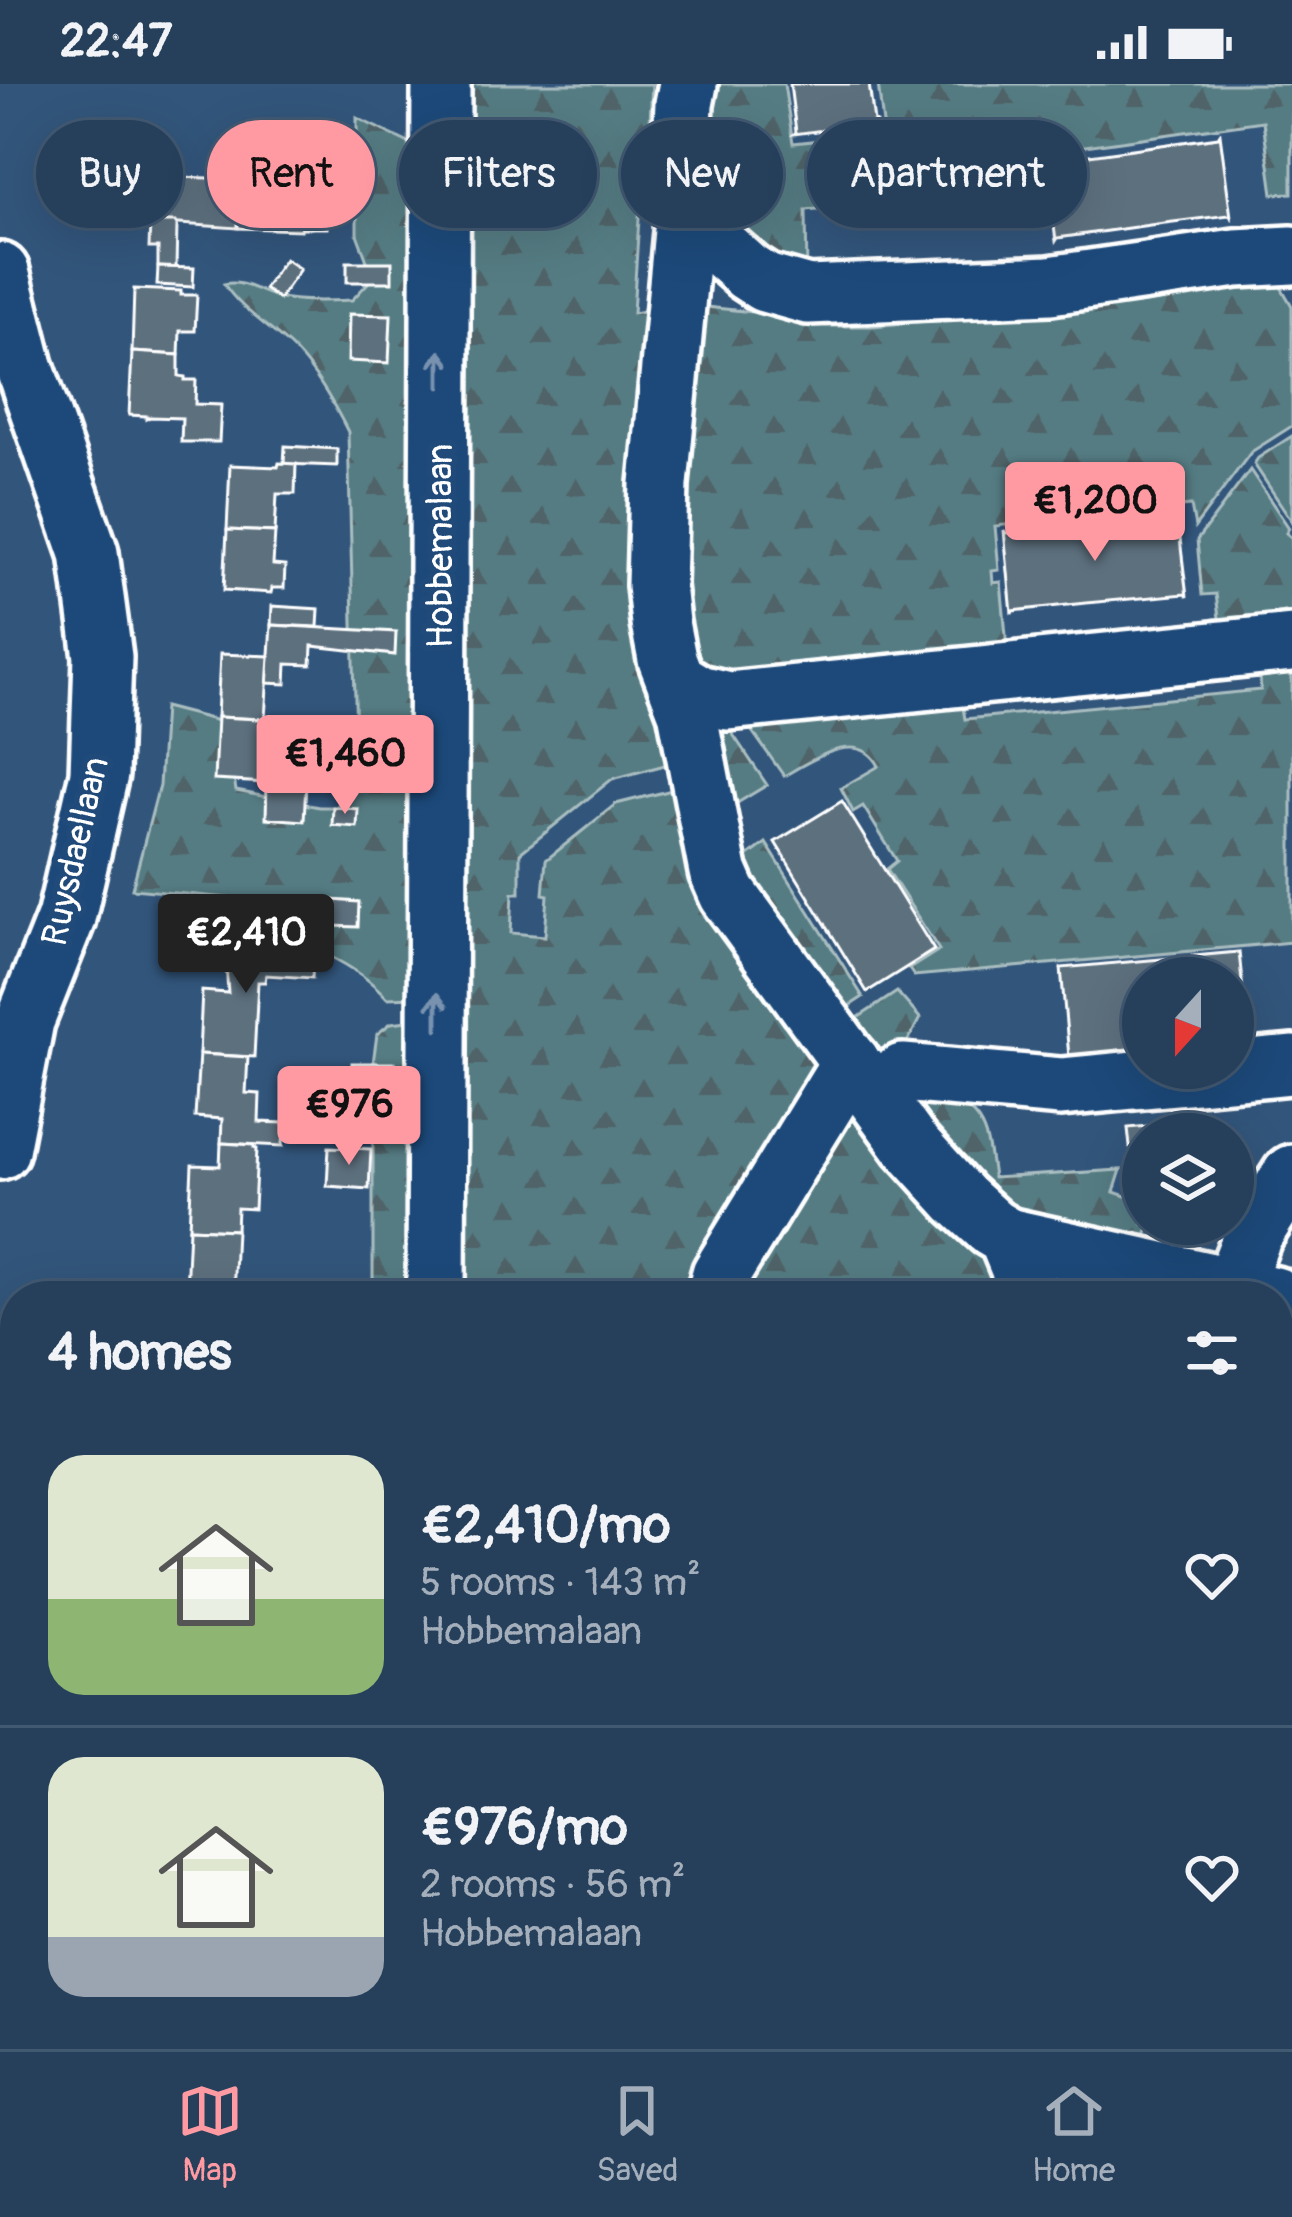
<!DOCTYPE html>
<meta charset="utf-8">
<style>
body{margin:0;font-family:Pangolin,sans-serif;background:#324b65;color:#f1f3f6;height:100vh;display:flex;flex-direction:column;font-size:45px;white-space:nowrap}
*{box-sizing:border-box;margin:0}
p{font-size:39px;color:#a4afbb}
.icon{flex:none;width:66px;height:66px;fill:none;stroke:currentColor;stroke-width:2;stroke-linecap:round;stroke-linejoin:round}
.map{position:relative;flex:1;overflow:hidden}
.details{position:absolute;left:0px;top:1197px;width:1293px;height:768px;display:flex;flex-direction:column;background:#26405c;border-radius:48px 48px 0 0;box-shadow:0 12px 48px #0002,0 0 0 3px #425972}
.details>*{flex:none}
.banner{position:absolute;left:36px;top:36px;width:1221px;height:108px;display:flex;gap:24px}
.needle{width:78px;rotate:201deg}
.fabs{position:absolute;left:1122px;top:873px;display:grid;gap:24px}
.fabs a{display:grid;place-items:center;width:132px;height:132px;border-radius:50%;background:#26405c;box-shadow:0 12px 48px #0002,0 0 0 3px #425972;font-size:60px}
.price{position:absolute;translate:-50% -102px;padding:0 27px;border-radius:12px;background:#ff9aa2;color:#111;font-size:39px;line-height:78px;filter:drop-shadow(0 3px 6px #0008)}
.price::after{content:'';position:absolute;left:50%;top:72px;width:36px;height:27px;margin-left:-18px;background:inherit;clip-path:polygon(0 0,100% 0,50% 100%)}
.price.on{background:#222;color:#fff}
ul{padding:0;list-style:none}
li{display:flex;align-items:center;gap:36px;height:300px;padding:0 48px}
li+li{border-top:3px solid #425972}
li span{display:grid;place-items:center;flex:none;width:336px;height:240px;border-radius:36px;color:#555}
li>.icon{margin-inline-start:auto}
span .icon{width:144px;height:144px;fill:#fffc;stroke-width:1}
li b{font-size:51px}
h2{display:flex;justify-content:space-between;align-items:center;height:144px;padding:0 48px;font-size:51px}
.tag{padding:0 42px;border-radius:54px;background:#26405c;box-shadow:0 12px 48px #0002,0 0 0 3px #425972;font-size:42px;line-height:108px}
.tag.on{background:#ff9aa2;color:#111}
.status{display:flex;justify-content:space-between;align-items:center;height:84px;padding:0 60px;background:#26405c;direction:ltr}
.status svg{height:33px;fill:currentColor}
.tab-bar{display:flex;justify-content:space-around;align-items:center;height:168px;border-top:3px solid #425972;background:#26405c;font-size:33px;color:#a4afbb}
.tab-bar a{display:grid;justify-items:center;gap:6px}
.tab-bar .on{color:#ff9aa2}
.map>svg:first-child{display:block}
</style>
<div class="status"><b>22:47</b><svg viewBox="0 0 49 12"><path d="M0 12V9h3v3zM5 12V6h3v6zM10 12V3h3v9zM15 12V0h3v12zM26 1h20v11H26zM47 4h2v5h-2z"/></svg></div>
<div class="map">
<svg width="1292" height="1965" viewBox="0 0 1292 1965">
<defs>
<pattern id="forest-firs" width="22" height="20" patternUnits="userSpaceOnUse" patternTransform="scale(3)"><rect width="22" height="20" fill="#547c83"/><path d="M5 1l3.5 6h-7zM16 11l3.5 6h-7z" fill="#506468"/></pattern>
</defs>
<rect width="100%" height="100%" fill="#32557b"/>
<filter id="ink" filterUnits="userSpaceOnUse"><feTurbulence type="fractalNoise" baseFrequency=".00833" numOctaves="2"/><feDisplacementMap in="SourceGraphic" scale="24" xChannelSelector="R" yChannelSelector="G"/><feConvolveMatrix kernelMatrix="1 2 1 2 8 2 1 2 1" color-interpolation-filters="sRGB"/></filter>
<g filter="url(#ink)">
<!-- forest -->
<g fill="url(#forest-firs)" stroke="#aabec1" stroke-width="3">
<polygon points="457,0 652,0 650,38 645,40 633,229 654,225 680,677 612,695 520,769 520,809 513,809 511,849 545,852 548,811 543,810 546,776 616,720 684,703 824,965 703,1212 446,1212"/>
<polygon points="709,0 784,0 793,59 822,56 830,124 806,126 807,192 754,171 708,102"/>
<polygon points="878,0 1292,0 1292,109 1273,110 1263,37 1021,71 1024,106 845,122 840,72 886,64"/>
<path d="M357,34L417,63L416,913L387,914C369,894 350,882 327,871L324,823L132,805L159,702L164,623L226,639L236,707L319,723H336L348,710L356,653L348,348C334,320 317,290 295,267C272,243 242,228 224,200C244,195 261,210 281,214C305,218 328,217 352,216L368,199L367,177L357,150Z"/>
<polygon points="1277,196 1292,222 1292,342 1251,368 1195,443 1191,422 995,442 999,486 992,487 993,499 1001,498 1008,573 713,598 682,556 679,537 696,222 772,230 795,238 827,242 872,242 1017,229"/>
<polygon points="1292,352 1292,437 1254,380 1258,374"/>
<polygon points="1250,386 1289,444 1286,449 1292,454 1292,548 1205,556 1203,537 1219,534 1216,510 1202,511 1197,456"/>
<path d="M1292,573V858L914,892L909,885L939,866L887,785L897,777L863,722L853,728L841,704L879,682C859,643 810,677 784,692L737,626L960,606L965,635L1261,606L1258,576Z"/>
<polygon points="728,643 767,701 734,721 710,645"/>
<polygon points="766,759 863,913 834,932 732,784"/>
<polygon points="897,908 920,934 905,963 878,972 844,943"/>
<polygon points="416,936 415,1212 373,1212 373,979 377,950 391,939"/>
<path d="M917,1017C928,1017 946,1015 956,1019C988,1031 989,1066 993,1094L1121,1086L1114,1108L1143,1118V1140H1150L1140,1172L1025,1144L915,1040Z"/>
<polygon points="848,1019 985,1166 1015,1212 728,1212"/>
<polygon points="1292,1249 1292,1427 1285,1423 1278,1426 1278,1254"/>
<polygon points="1292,1748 1292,1862 1278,1853 1278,1751"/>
<polygon points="1278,1863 1292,1873 1292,1965 1265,1965 1261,1950 1278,1950"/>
<polygon points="440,1950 615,1950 637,1965 440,1965"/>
<path d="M833,1950H868L874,1961C898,1952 935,1940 958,1956L953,1965H804Z"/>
</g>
<!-- building -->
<g fill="#5d707e" stroke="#fff" stroke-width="3">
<polygon points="790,0 869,0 874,38 877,39 794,50 796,48"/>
<polygon points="1220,50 1231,133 1229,131 1157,140 1058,154 1056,157 1045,74 1047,77 1218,53"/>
<polygon points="177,93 241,95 238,144 150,138 152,95 177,97"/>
<polygon points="241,95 303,98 303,113 328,114 327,144 301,144 301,146 238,144"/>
<polygon points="150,138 176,138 177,141 176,184 158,183 158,164 149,164"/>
<polygon points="285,175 300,185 279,215 264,205"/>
<rect x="347" y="178" width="45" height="20"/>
<polygon points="158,183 194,184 193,203 157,201"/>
<polygon points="134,205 181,207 181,211 197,211 195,247 180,247 179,271 132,268"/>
<polygon points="349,230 391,231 389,279 348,277"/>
<polygon points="132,268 179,271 179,292 185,293 185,296 196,296 195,320 221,321 219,358 181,358 182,334 150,333 146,335 146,332 129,331"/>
<polygon points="285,362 337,365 337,382 284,380"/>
<polygon points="279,379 296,380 295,410 277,410 275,448 227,446 230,381 278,383"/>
<polygon points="1177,430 1187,513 1185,510 1086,519 1013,527 1012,530 1004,446 1006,449 1177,433"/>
<polygon points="227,446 275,448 273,481 285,482 284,504 272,504 271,509 224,506"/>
<polygon points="272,522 319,525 318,543 271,541"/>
<polygon points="271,541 396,548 395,571 312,562 311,581 287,580 286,600 267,599"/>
<polygon points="220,570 269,572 265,635 217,633"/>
<polygon points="217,633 279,636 276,672 284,672 283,698 306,699 304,737 266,734 267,699 214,696"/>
<polygon points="842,717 934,866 867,908 775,758"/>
<polygon points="333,723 358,725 357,743 332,741"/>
<polygon points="332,816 359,818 358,843 331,842"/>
<polygon points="262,856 266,862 314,864 312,894 266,891 265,898 258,898 254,973 199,970 202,907 228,909 226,881 229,882 230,859 256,861"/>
<polygon points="1239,868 1248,956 1233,958 1233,894 1143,894 1143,966 1069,973 1061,884"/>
<polygon points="199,970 248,973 246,1009 260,1010 259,1038 284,1039 283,1062 221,1059 222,1035 195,1033"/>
<polygon points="352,979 394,979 393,1024 352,1024"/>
<polygon points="1168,1040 1168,1050 1143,1050 1143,1062 1130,1063 1128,1044"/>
<polygon points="221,1059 254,1061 254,1064 257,1065 254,1125 237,1124 236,1146 189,1144 192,1081 220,1082"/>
<polygon points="329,1063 371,1065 369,1105 327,1102"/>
<polygon points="189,1144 236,1146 233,1212 205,1212 206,1208 186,1207"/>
<polygon points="1292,1489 1292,1700 1280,1660 1287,1658 1278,1625 1278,1493"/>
<polygon points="206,1950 256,1950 257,1963 206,1963"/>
</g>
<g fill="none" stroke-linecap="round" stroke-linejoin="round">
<defs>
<g id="minor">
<polyline points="688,0 684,20 682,62 686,116 659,400 656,501 660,539 667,575 687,627 718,787 728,810 910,1060 960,1115 992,1144 1007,1153 1031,1212"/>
<polyline points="686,116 712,156 748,188 765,199 808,211 1050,201 1236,174 1292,171"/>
<polyline points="0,188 24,282 89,469 103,573 99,690 66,834 25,937 0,1066"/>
<polyline points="678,598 698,610 728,617 1292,559"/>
<polyline points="872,1008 903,989 1061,1003 1292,981"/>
<polyline points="1007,1153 1275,1212"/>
<polyline points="1233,1202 1253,1151 1292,1090"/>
<polyline points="436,1212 441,0"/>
<polyline points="715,1212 721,1190 851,978"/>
<polyline points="0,1509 3,1551 0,1591"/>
<polyline points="0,1833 7,1965"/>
<polyline points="757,1950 775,1950"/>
<polyline points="1173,1950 1239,1963"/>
<polyline points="433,1965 433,1950"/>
</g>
</defs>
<!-- minor casing -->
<use href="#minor" stroke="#fff" stroke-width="66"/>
<!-- minor -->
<use href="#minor" stroke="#1f4a7a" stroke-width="57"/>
</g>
<!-- one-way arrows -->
<defs><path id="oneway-shaft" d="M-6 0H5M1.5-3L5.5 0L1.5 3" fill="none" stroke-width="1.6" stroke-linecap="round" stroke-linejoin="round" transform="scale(3)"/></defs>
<g stroke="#7992af">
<use href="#oneway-shaft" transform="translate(440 285) rotate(-90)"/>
<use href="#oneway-shaft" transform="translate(437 927) rotate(-90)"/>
</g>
</g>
<g text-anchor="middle" stroke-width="12" stroke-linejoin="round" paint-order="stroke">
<!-- street labels -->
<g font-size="36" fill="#fff" stroke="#1f4a7a">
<text transform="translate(439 462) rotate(-90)" y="13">Hobbemalaan</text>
<text transform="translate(74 767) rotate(-77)" y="13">Ruysdaellaan</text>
</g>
</g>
</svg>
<div class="fabs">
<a><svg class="needle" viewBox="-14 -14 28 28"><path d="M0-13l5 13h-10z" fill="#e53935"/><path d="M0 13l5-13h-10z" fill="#a4afbb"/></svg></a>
<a><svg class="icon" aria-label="layers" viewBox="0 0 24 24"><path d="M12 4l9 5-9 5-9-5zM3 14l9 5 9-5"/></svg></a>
</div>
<b class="price" style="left:1095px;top:480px">€1,200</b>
<b class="price" style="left:345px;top:733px">€1,460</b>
<b class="price on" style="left:246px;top:912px">€2,410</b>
<b class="price" style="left:349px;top:1084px">€976</b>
<div class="banner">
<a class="tag">Buy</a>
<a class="tag on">Rent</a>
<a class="tag">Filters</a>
<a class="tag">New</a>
<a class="tag">Apartment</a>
</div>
<section class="details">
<h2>4 homes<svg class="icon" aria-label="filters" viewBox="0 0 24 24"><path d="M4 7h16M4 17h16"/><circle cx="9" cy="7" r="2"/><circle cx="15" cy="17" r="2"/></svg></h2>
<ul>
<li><span style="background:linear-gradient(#dfe7d0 60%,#8fb573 0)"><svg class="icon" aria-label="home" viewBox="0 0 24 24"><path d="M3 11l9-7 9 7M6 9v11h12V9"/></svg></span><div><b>€2,410/mo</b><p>5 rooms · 143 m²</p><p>Hobbemalaan</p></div><svg class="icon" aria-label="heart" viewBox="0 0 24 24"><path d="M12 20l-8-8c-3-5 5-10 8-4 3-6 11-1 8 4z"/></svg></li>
<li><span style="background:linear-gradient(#dfe7d0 75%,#9aa5b1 0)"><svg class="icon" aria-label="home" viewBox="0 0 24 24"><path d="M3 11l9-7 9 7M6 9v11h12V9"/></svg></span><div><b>€976/mo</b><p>2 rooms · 56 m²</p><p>Hobbemalaan</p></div><svg class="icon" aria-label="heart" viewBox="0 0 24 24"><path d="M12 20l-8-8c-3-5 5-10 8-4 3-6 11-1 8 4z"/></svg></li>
</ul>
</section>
</div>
<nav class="tab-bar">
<a class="on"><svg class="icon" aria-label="map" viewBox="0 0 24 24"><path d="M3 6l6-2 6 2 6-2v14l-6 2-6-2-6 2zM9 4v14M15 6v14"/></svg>Map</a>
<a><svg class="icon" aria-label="saved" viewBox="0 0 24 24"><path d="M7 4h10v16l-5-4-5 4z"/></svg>Saved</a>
<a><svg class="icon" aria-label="home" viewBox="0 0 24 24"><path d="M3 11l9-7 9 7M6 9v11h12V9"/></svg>Home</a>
</nav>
